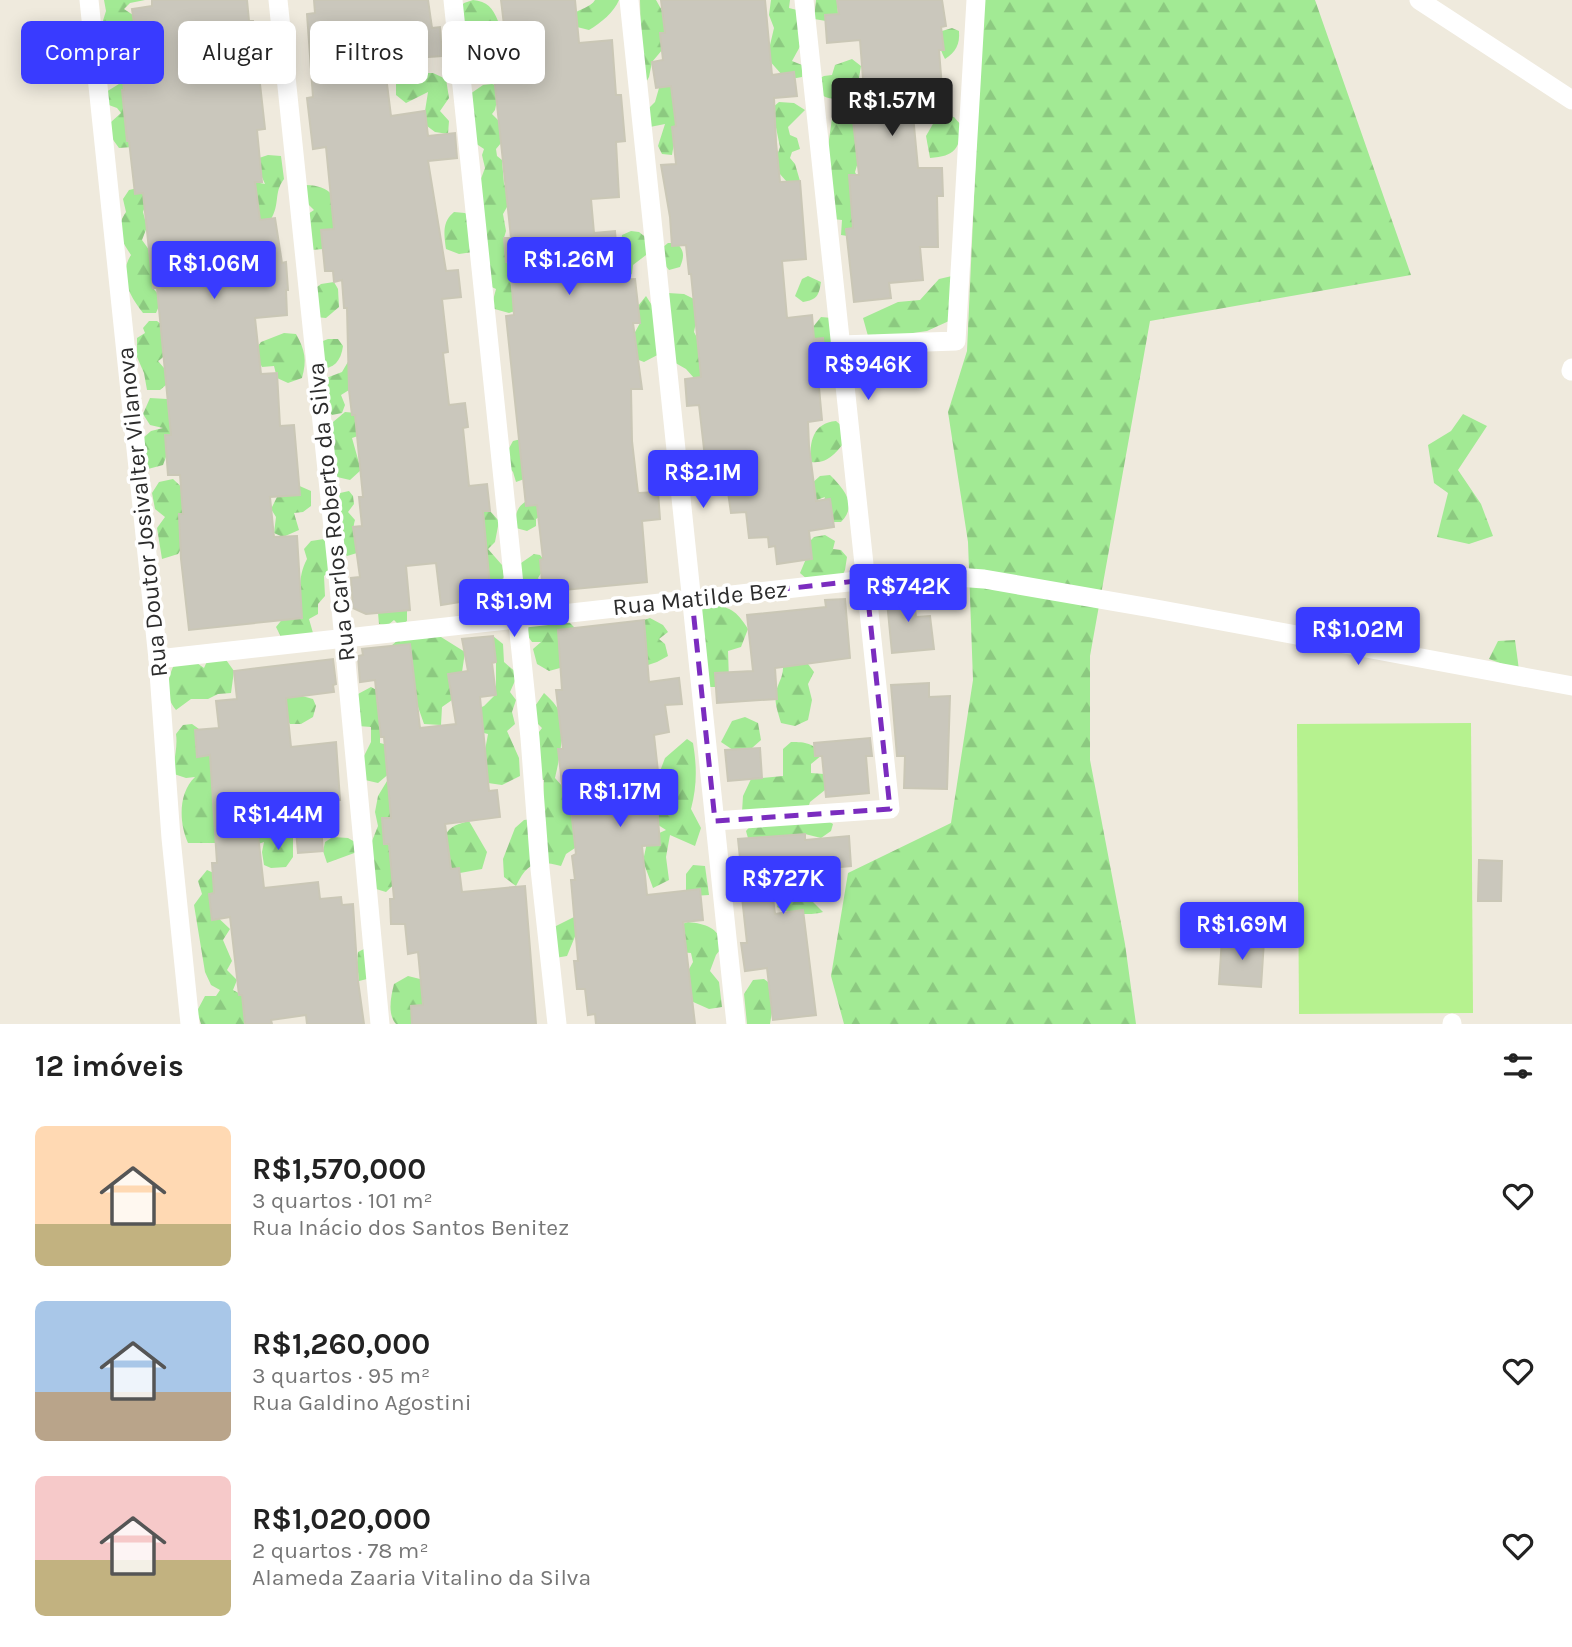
<!DOCTYPE html>
<html lang="pt">
<meta charset="utf-8">
<style>
body{margin:0;font-family:Karla,sans-serif;background:#f2f2f2;color:#222;height:100vh;display:flex;flex-direction:column;font-size:26px;white-space:nowrap}
*{box-sizing:border-box;margin:0}
p{font-size:23px;color:#767676}
.icon{flex:none;width:38px;height:38px;fill:none;stroke:currentColor;stroke-width:2;stroke-linecap:round;stroke-linejoin:round}
.map{position:relative;height:1024px;overflow:hidden}
.details{display:flex;flex-direction:column;background:#fff;flex:1}
.details>*{flex:none}
.top-card{position:absolute;left:21px;top:21px;width:700px;height:63px;display:flex;gap:14px}
.price{position:absolute;translate:-50% -60px;padding:0 16px;border-radius:7px;background:#393bff;color:#fff;font-size:23px;line-height:46px;filter:drop-shadow(0 2px 4px #0008)}
.price::after{content:'';position:absolute;left:50%;top:42px;width:21px;height:16px;margin-left:-10px;background:inherit;clip-path:polygon(0 0,100% 0,50% 100%)}
.price.on{background:#222;color:#fff}
ul{padding:0;list-style:none}
li{display:flex;align-items:center;gap:21px;height:175px;padding:0 35px}
li span{display:grid;place-items:center;flex:none;width:196px;height:140px;border-radius:10px;color:#555}
li>.icon{margin-inline-start:auto}
span .icon{width:84px;height:84px;fill:#fffc;stroke-width:1}
li b{font-size:30px}
h2{display:flex;justify-content:space-between;align-items:center;height:84px;padding:0 35px;font-size:30px}
.tag{padding:0 24px;border-radius:10px;background:#fff;box-shadow:0 4px 18px #0003;font-size:24px;line-height:63px}
.tag.on{background:#393bff;color:#fff}
.map>svg:first-child{display:block}
</style>
<div class="map">
<svg width="1572" height="1024" viewBox="0 0 1572 1024">
<defs>
<pattern id="forest-firs" width="22" height="20" patternUnits="userSpaceOnUse" patternTransform="scale(1.75)"><rect width="22" height="20" fill="#a2ea94"/><path d="M5 1l3.5 6h-7zM16 11l3.5 6h-7z" fill="#8cc980"/></pattern>
</defs>
<rect width="100%" height="100%" fill="#efeadd"/>
<!-- forest -->
<g fill="url(#forest-firs)">
<polygon points="104,0 145,0 130,3 124,9 133,15 135,30 130,32 122,27 118,33 108,35 100,30 106,11"/>
<path d="M473,0C487,1 493,8 498,21H508L507,25C492,28 489,37 472,41L459,28L457,10L464,3Z"/>
<path d="M595,0H619C614,12 601,23 589,30L577,27L572,15C579,9 591,7 595,0Z"/>
<polygon points="640,0 656,0 668,21 673,37 652,62 649,77 642,90"/>
<polygon points="771,0 790,0 789,8 801,11 803,41 792,61 802,65 802,77 791,79 783,76 767,58 774,28 769,15"/>
<polygon points="816,0 837,0 838,14 826,21 814,19"/>
<polygon points="983,0 1315,0 1411,275 1150,321 1090,656 1090,760 1125,944 1136,1024 844,1024 831,976 848,873 951,823 973,680 968,542 948,412 967,351"/>
<path d="M952,28L959,31C960,44 956,52 945,59C940,50 937,40 942,31Z"/>
<path d="M266,39L278,47C277,57 279,69 270,75L264,74L258,58L259,43Z"/>
<path d="M852,59L861,66L859,78L853,86L842,88L837,99C822,98 819,95 816,80L824,76L832,75L835,65Z"/>
<path d="M420,73H433L446,79L449,98L440,111L449,121L448,134L435,132L427,126L425,111L428,92L406,103L396,95V84C405,77 412,79 420,73Z"/>
<polygon points="127,79 132,147 119,148 111,137 111,122 121,113 117,108 106,104 106,92"/>
<polygon points="492,84 500,86 495,110 492,114 499,121 501,143 496,149 497,156 502,160 504,184 510,193 507,207 503,214 506,231 504,238 510,246 506,262 511,268 509,281 517,281 521,309 509,313 491,308 496,289 485,284 479,184 485,168 482,155 484,149 472,141 470,94 483,85"/>
<path d="M671,85C683,102 676,135 672,155L662,154L658,146L665,124L645,128L647,110L655,102L659,88Z"/>
<polygon points="779,102 794,103 805,110 788,127 790,135 797,138 800,149 792,152 790,158 795,164 800,181 787,182 779,173 777,156 780,147 772,108"/>
<polygon points="845,109 852,112 858,162 855,172 864,191 854,237 841,235 842,220 832,219 828,147 832,118"/>
<path d="M946,116L954,117L961,125C960,149 955,156 930,158L926,136L934,122Z"/>
<path d="M268,155L281,156L284,179C273,194 281,203 270,221L260,224L249,200L257,194L255,182L265,184L261,175L256,171V159Z"/>
<path d="M306,185C332,186 336,197 343,220L323,249L312,250L308,214L314,210L304,200Z"/>
<path d="M138,188L150,192L143,212L147,227L142,240L152,254L153,288L162,299L156,313H143C129,295 118,275 131,255C120,238 114,230 126,212L123,199L129,190Z"/>
<path d="M454,212L465,213L472,218L473,252L459,254L446,249C444,233 442,222 454,212Z"/>
<polygon points="631,231 639,232 648,239 650,252 633,265 632,274 622,280 611,281 612,254 619,253 622,235"/>
<path d="M668,243H677C685,252 684,257 680,267L669,270L664,264L663,247Z"/>
<path d="M808,276L821,282C819,295 817,300 803,302L795,296L802,279Z"/>
<polygon points="952,276 949,321 927,331 913,333 914,341 905,368 885,375 870,388 855,387 855,365 878,356 877,343 868,336 863,318 898,302 920,300 939,279"/>
<polygon points="334,282 338,289 339,307 326,318 315,317 313,290 321,284"/>
<polygon points="668,293 684,294 694,299 696,322 694,332 706,355 708,377 694,378 686,369 672,361 669,349 644,362 636,359 634,334 640,323 638,306 646,296 653,307"/>
<polygon points="821,317 832,318 837,341 830,352 818,352 809,339 813,327"/>
<path d="M149,321H157L165,327C167,341 172,353 158,361L170,375L166,385L160,390H147L144,373L137,357V338L145,333L143,328Z"/>
<path d="M284,333L296,334C305,350 307,360 302,378L288,383L277,378L274,366L262,367L254,352L261,342Z"/>
<path d="M328,339H338L343,346C341,361 334,369 319,369L318,343Z"/>
<polygon points="349,360 349,390 341,395 345,405 342,413 332,415 327,409 321,380 342,372"/>
<polygon points="150,398 167,399 172,412 169,422 173,438 163,465 148,469 141,464 142,439 151,431 163,428 150,425 143,414"/>
<polygon points="345,412 368,414 367,433 352,438 361,470 350,480 337,477 327,427"/>
<polygon points="1463,414 1487,426 1458,470 1481,504 1493,536 1469,544 1437,537 1448,493 1434,483 1428,445 1451,431"/>
<path d="M836,421L843,427L846,440C836,453 828,464 811,462C809,442 813,423 836,421Z"/>
<polygon points="525,438 530,477 516,482 513,472 507,465 508,450 513,441"/>
<path d="M830,475C844,489 858,505 841,522H829L823,503L825,497L811,502V484L820,476Z"/>
<polygon points="173,479 192,497 184,544 178,554 162,559 157,528 165,517 155,509 152,493 159,482"/>
<polygon points="295,484 311,491 311,506 303,512 294,513 299,530 283,537 274,533 276,517 271,509 277,497"/>
<path d="M349,491L353,496L354,504L348,512L355,520C352,530 354,535 359,544L357,553L347,556C335,544 334,509 340,493Z"/>
<path d="M537,498L546,512L536,519V526L527,531L516,528C514,511 519,501 537,498Z"/>
<polygon points="483,511 490,511 499,521 495,542 488,549 502,565 504,577 496,587 488,581 479,540 486,537 479,522"/>
<polygon points="825,535 835,541 833,549 841,550 847,557 845,570 841,579 808,580 800,573 808,554 806,545 814,537"/>
<path d="M324,539L332,550L333,568L324,576L325,596L318,604V614L309,619L313,633L281,637L276,627L284,617L302,618C300,598 297,577 307,559L304,549L311,541Z"/>
<path d="M534,554L540,555L547,564L538,578L543,586L552,592L550,600L533,601C522,589 520,580 521,563Z"/>
<path d="M707,604C731,607 736,610 748,629L741,647L728,651L729,680L716,687H702L697,613Z"/>
<polygon points="401,605 407,606 407,621 400,626 394,620 388,625 379,624 378,613 386,609 392,612"/>
<polygon points="564,617 575,628 567,657 560,668 549,671 537,664 533,649 541,642 532,642 527,635 530,621"/>
<polygon points="650,618 663,625 668,632 659,639 665,644 668,656 657,662 642,667 637,635 644,620"/>
<polygon points="493,636 503,644 504,662 518,674 510,692 516,700 512,712 515,724 507,731 519,758 520,776 502,785 488,783 481,772 488,734 471,730 468,713 484,706 496,694 496,662 490,651"/>
<polygon points="419,637 441,637 465,652 462,672 449,683 452,700 442,707 441,725 424,724 417,704 407,688 414,676 391,646 398,640"/>
<polygon points="1515,640 1519,670 1489,659 1498,641"/>
<path d="M224,657L234,671L231,693L218,694L208,699H191L176,710C164,696 167,678 175,663L194,661L204,668L208,659Z"/>
<path d="M789,659L808,664L814,672L808,684L812,700L808,720L795,726L781,723C778,712 774,703 776,692C778,683 783,677 783,668L770,664Z"/>
<polygon points="371,687 382,693 386,714 380,728 380,743 392,746 403,762 378,783 365,780 362,760 371,742 371,727 358,726 358,694"/>
<path d="M544,693C548,697 553,701 556,706C568,722 559,760 555,778L562,786L564,800L581,809L575,848L566,854L561,866C536,859 527,863 516,886L504,877L503,859L515,828L524,820L542,818L544,780L536,778L532,741L542,728L529,715Z"/>
<polygon points="302,696 313,699 316,706 313,717 301,724 290,724 285,718 286,698"/>
<polygon points="745,717 758,723 761,740 752,748 733,750 721,742 732,721"/>
<path d="M192,724L199,729L201,742L197,752L208,756L218,755L213,810L214,820L224,843H188C179,823 178,793 195,777L186,778L174,774C173,759 178,749 176,734L183,725Z"/>
<path d="M687,739L693,743C697,767 697,786 691,809L701,828L695,846L670,835L666,857L669,880L653,888L643,861L648,838L666,830L652,821L648,803L665,758Z"/>
<path d="M791,742C806,742 813,743 822,755L811,764V773L824,774L830,786L810,802L808,808L833,824L831,831L821,838L805,834L802,845L751,849L746,831L752,824L742,812L743,796L751,779L783,776V749Z"/>
<polygon points="403,780 385,844 393,847 407,872 386,892 376,889 370,846 378,826 375,812 378,796 387,781"/>
<path d="M469,821L487,852L482,869L460,873L450,867C443,841 438,828 469,821Z"/>
<polygon points="247,823 290,830 281,832 293,837 293,857 286,867 271,868 264,865 262,852 264,842 250,847"/>
<polygon points="333,837 348,838 355,842 357,852 327,863 323,851 325,842"/>
<polygon points="693,865 705,866 709,895 693,896 686,891 686,874"/>
<polygon points="207,870 216,874 211,911 230,929 223,940 232,961 227,970 237,980 233,990 246,997 255,1024 201,1024 197,1011 205,996 216,996 220,990 211,985 205,972 194,905 202,894 198,881"/>
<path d="M797,871L806,880L805,894L823,912C810,916 788,914 777,907L780,895L776,884L782,874Z"/>
<polygon points="578,915 576,934 567,956 555,958 552,928"/>
<path d="M688,922C706,924 718,927 723,946L716,955L710,971L719,982L722,1007L709,1009L691,1001L683,980L693,962L691,953L678,952L673,927Z"/>
<polygon points="370,946 371,978 359,981 357,963 358,952"/>
<path d="M408,976L420,979L431,984L417,1024H396C387,1014 391,996 394,984Z"/>
<polygon points="764,979 776,988 770,1024 747,1024 744,994 753,980"/>
</g>
<!-- pitch -->
<polygon fill="#b6f28f" points="1471,723 1473,1013 1299,1014 1297,724"/>
<!-- building -->
<g fill="#cac7bc" stroke="#cac7b6" stroke-width="2">
<polygon points="152,0 247,0 249,21 253,21 265,129 257,130 262,182 255,182 260,220 275,218 282,263 286,262 288,290 286,290 287,315 255,318 261,374 277,373 280,426 294,425 300,495 270,497 274,537 297,536 302,618 189,630 181,559 179,514 183,514 180,475 168,475 165,435 171,435 157,288 153,288 143,193 135,194 129,141 127,141 122,90 124,90 118,33 135,31 132,9 152,6"/>
<polygon points="314,0 428,0 432,28 440,27 442,56 384,60 391,116 425,111 428,136 455,133 457,158 428,161 446,271 458,270 461,297 442,299 448,352 443,353 449,405 465,403 468,427 463,428 469,486 487,484 490,511 483,511 491,597 441,605 436,563 406,566 410,610 366,614 353,608 351,578 360,577 353,527 362,526 359,497 363,497 355,415 352,415 349,390 347,308 344,308 342,280 334,282 333,271 325,271 321,230 334,229 326,147 313,149 307,98 313,97 307,14 315,13"/>
<polygon points="501,0 575,0 579,43 612,40 616,95 621,95 625,141 616,142 619,197 591,199 594,233 615,231 619,280 635,279 640,323 633,323 642,389 631,389 632,441 638,493 658,492 660,519 642,521 647,582 543,592 540,560 543,559 537,505 526,506 506,316 514,315 510,261 506,262 504,238 511,238 494,76 478,78 476,44 506,42"/>
<polygon points="661,0 765,0 772,75 794,72 797,96 774,98 776,142 780,182 800,181 806,259 782,261 787,318 812,315 814,339 823,338 826,365 817,366 822,420 808,422 809,446 816,501 830,499 834,527 809,531 812,559 777,564 775,546 769,547 768,537 749,538 746,512 731,513 727,485 704,487 701,459 705,458 699,405 687,406 685,379 701,377 691,274 689,274 686,245 672,246 670,217 661,165 676,164 672,127 676,126 671,86 656,88 652,62 663,60 660,33 665,33"/>
<polygon points="837,0 942,0 946,26 941,27 944,50 939,50 944,113 913,115 918,168 942,168 943,196 937,196 938,247 920,247 923,280 889,283 891,298 854,302 846,229 853,228 849,175 859,175 850,93 864,92 860,40 827,43 825,15 839,14"/>
<polygon points="913,590 916,617 930,616 934,649 892,653 886,591"/>
<polygon points="845,599 850,658 775,668 777,699 717,703 715,673 753,671 747,615 826,607 825,600"/>
<polygon points="644,620 649,682 679,678 682,704 665,705 669,732 654,735 660,790 656,791 660,845 642,846 647,895 700,889 703,920 683,922 695,1024 596,1024 595,1014 588,1015 585,989 577,989 574,961 578,961 571,880 575,880 572,856 576,854 570,801 564,801 558,749 563,749 556,690 562,690 558,630"/>
<polygon points="493,636 496,662 492,663 496,695 480,697 489,791 497,790 500,817 445,824 451,869 459,868 462,892 525,886 536,1024 412,1024 411,1006 423,1005 418,952 408,954 405,924 391,924 390,899 394,899 389,844 384,844 382,818 391,818 384,737 381,737 375,680 360,682 358,656 363,655 362,649 410,644 420,728 456,724 448,674 468,671 462,639"/>
<polygon points="333,659 336,684 333,685 334,692 286,698 291,747 336,742 340,800 323,801 325,827 321,827 323,851 298,853 296,830 258,834 264,888 318,882 320,899 341,897 342,905 353,904 358,981 364,1024 307,1024 306,1015 271,1020 272,1024 245,1024 242,995 239,995 230,917 212,920 209,894 214,893 212,863 217,863 210,755 197,757 195,730 219,728 216,701 237,699 234,671"/>
<polygon points="929,683 929,697 950,696 947,789 904,788 905,756 897,756 891,685"/>
<polygon points="870,738 872,756 866,756 869,793 826,797 822,756 815,756 814,743"/>
<polygon points="760,748 762,778 728,781 725,750"/>
<polygon points="805,834 805,840 849,836 851,866 770,873 775,914 803,910 816,1015 773,1020 767,968 745,971 741,943 747,943 741,888 743,888 738,839"/>
<polygon points="1479,860 1502,861 1501,901 1478,901"/>
<polygon points="1222,938 1264,941 1261,987 1219,984"/>
</g>
<g fill="none" stroke-linecap="round" stroke-linejoin="round">
<!-- street -->
<g stroke="#fff" stroke-width="19">
<polyline points="89,0 158,659 171,838 190,1024"/>
<polyline points="278,0 337,566 380,1024"/>
<polyline points="453,0 530,738 540,869 557,1024"/>
<polyline points="629,0 736,1024"/>
<polyline points="1419,0 1572,100"/>
<polyline points="841,345 956,341 976,0"/>
<polyline points="1571,371 1572,368"/>
<polyline points="158,659 866,580 943,576 984,579 1151,608 1572,686"/>
<polyline points="715,821 890,809 804,0"/>
<polyline points="1452,1023 1452,1024"/>
</g>
</g>
<!-- marked area -->
<path fill="none" stroke="#7b2cbf" stroke-width="5" stroke-dasharray="14 9" stroke-linejoin="round" d="M866,580L890,809L715,821L692,599Z"/>
<g text-anchor="middle" stroke-width="7" stroke-linejoin="round" paint-order="stroke">
<!-- street labels -->
<g font-size="24" fill="#2c2c2c" stroke="#fff">
<text transform="translate(142 512) rotate(-96)" y="8">Rua Doutor Josivalter Vilanova</text>
<text transform="translate(331 512) rotate(-96)" y="8">Rua Carlos Roberto da Silva</text>
<text transform="translate(700 598) rotate(-6)" y="8">Rua Matilde Bez</text>
</g>
</g>
</svg>
<b class="price on" style="left:892px;top:138px">R$1.57M</b>
<b class="price" style="left:569px;top:297px">R$1.26M</b>
<b class="price" style="left:214px;top:301px">R$1.06M</b>
<b class="price" style="left:868px;top:402px">R$946K</b>
<b class="price" style="left:703px;top:510px">R$2.1M</b>
<b class="price" style="left:908px;top:624px">R$742K</b>
<b class="price" style="left:514px;top:639px">R$1.9M</b>
<b class="price" style="left:1358px;top:667px">R$1.02M</b>
<b class="price" style="left:620px;top:829px">R$1.17M</b>
<b class="price" style="left:278px;top:852px">R$1.44M</b>
<b class="price" style="left:783px;top:916px">R$727K</b>
<b class="price" style="left:1242px;top:962px">R$1.69M</b>
<div class="top-card">
<a class="tag on">Comprar</a>
<a class="tag">Alugar</a>
<a class="tag">Filtros</a>
<a class="tag">Novo</a>
</div>
</div>
<section class="details">
<h2>12 imóveis<svg class="icon" aria-label="filters" viewBox="0 0 24 24"><path d="M4 7h16M4 17h16"/><circle cx="9" cy="7" r="2"/><circle cx="15" cy="17" r="2"/></svg></h2>
<ul>
<li><span style="background:linear-gradient(#ffd9b3 70%,#c2b280 0)"><svg class="icon" aria-label="home" viewBox="0 0 24 24"><path d="M3 11l9-7 9 7M6 9v11h12V9"/></svg></span><div><b>R$1,570,000</b><p>3 quartos · 101 m²</p><p>Rua Inácio dos Santos Benitez</p></div><svg class="icon" aria-label="heart" viewBox="0 0 24 24"><path d="M12 20l-8-8c-3-5 5-10 8-4 3-6 11-1 8 4z"/></svg></li>
<li><span style="background:linear-gradient(#a9c7e8 65%,#b9a48a 0)"><svg class="icon" aria-label="home" viewBox="0 0 24 24"><path d="M3 11l9-7 9 7M6 9v11h12V9"/></svg></span><div><b>R$1,260,000</b><p>3 quartos · 95 m²</p><p>Rua Galdino Agostini</p></div><svg class="icon" aria-label="heart" viewBox="0 0 24 24"><path d="M12 20l-8-8c-3-5 5-10 8-4 3-6 11-1 8 4z"/></svg></li>
<li><span style="background:linear-gradient(#f6c9c9 60%,#c2b280 0)"><svg class="icon" aria-label="home" viewBox="0 0 24 24"><path d="M3 11l9-7 9 7M6 9v11h12V9"/></svg></span><div><b>R$1,020,000</b><p>2 quartos · 78 m²</p><p>Alameda Zaaria Vitalino da Silva</p></div><svg class="icon" aria-label="heart" viewBox="0 0 24 24"><path d="M12 20l-8-8c-3-5 5-10 8-4 3-6 11-1 8 4z"/></svg></li>
</ul>
</section>
